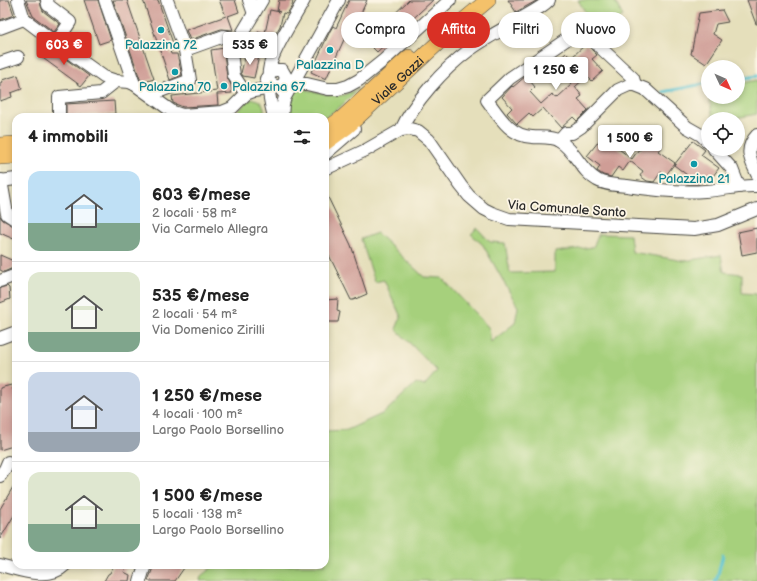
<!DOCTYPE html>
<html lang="it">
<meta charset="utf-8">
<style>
body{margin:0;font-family:"Balsamiq Sans",sans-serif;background:#f2f2f2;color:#222;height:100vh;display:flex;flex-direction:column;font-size:15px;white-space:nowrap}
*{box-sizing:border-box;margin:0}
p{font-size:13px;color:#767676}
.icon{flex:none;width:22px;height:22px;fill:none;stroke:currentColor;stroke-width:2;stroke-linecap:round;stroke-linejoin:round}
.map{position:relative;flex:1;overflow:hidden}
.drawer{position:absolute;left:12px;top:113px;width:317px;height:456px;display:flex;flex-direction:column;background:#fff;border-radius:12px;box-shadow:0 2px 6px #0003}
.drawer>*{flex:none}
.banner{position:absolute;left:341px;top:12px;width:356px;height:36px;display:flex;gap:8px}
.needle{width:26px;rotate:134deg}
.buttons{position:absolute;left:701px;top:60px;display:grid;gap:8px}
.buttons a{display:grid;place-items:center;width:44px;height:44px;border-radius:50%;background:#fff;box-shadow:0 2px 6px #0003;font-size:20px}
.price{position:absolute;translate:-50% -34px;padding:0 9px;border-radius:4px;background:#fff;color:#222;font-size:13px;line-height:26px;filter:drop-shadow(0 1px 2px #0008)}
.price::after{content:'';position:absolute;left:50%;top:24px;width:12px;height:9px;margin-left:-6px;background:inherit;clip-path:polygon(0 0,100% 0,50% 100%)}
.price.active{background:#d93025;color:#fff}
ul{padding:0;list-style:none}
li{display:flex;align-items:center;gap:12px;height:100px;padding:0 16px}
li+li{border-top:1px solid #e0e0e0}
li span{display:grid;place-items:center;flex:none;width:112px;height:80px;border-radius:12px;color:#555}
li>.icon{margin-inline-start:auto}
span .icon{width:48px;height:48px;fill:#fffc;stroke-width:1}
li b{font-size:17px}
h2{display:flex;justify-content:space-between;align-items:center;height:48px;padding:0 16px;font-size:17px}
.chip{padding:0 14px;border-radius:18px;background:#fff;box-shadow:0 2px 6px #0003;font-size:14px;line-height:36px}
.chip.active{background:#d93025;color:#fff}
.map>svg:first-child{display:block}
</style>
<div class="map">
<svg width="757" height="581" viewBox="0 0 757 581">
<rect width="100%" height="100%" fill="#fcf5e5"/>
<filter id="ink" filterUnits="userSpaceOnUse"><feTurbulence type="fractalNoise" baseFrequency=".025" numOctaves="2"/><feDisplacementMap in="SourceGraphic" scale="8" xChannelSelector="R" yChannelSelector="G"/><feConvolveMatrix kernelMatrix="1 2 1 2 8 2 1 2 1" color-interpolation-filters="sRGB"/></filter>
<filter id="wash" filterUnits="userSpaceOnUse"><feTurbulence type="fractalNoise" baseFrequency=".012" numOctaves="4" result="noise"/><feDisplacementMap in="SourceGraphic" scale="16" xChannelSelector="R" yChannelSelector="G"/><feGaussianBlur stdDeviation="0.9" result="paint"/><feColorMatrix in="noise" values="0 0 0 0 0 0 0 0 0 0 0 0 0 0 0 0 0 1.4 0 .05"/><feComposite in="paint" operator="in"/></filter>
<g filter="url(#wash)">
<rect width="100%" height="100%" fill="#e5dfbb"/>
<!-- green -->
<g fill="#a6d07c" stroke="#687e54">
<polygon points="578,0 614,0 623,16 597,32"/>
<polygon points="757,80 757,114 730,119 713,119 709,97 738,97 738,84"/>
<path d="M303,89L334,96L344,95L358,89L341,106L325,118L293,117C287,106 289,93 303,89Z"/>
<path d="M254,99C264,101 265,108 264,117H234L247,101Z"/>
<polygon points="477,228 490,242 505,243 510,273 555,272 555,252 593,247 599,234 630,235 632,252 684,261 721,255 724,272 742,274 742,293 757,294 757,581 200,581 201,576 215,565 325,565 325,431 347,430 384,413 416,383 424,386 437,371 396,329 401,317 384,280 375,282 361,239 377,233 424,277 442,278 489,328 491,342 515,323 518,307 483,245 471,234"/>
</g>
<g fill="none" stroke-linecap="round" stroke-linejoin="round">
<!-- stream -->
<g stroke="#58c3d2" stroke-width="3">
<polyline points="738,79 757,76"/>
<polyline points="663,92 708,83"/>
<polyline points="715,581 717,578 723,555"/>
</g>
</g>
<g id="blocks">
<!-- building -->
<g fill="#cf9d96">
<polygon points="0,0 9,0 14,15 0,20"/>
<polygon points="26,0 40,0 41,6 43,11 60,24 54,32 33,16"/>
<polygon points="84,0 98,0 111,40 99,44"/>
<polygon points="113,0 127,0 154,79 144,82 140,79"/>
<polygon points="143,0 158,0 175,49 170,51 171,54 177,54 182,75 170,80"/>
<polygon points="219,0 235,0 239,12 228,16 233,30 221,29 190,40 186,30 226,16"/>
<polygon points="279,0 293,0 292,6 287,14 283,13 280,26 275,35 265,33 270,10 280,12 277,11"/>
<polygon points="349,0 367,0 351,35 347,33 326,79 311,72 330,31 333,26 336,28"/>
<polygon points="409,0 433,0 377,52 366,41"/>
<polygon points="508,0 538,0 516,12"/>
<polygon points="747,0 757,0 757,24 756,24"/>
<polygon points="722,10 728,22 716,24 713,34 722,40 706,64 691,54 699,13"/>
<polygon points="258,32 271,34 265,57 252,54"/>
<polygon points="586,44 597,55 592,59 603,71 592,81 587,76 575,87 582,96 578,99 588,110 577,121 573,117 561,128 543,108 533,117 529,113 517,124 507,113 512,108 502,97 512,86 513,87 526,76 535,87 530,92 541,104 552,94 557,98 572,84 555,63 566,53 571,58"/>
<polygon points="48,46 89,76 81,86 40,56"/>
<polygon points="224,48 224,53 227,77 231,85 232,93 217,94 218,105 183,107 173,103 172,96 217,91 211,50"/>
<polygon points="246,53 259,56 254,78 243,76 241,73"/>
<polygon points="18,75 22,89 11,93 12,97 0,101 0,83 3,82 2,80"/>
<polygon points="114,101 115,114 66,116 66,104"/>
<polygon points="606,132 619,141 615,146 632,159 639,149 640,150 650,137 662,146 658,151 675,163 666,175 661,172 654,182 647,181 640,176 643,171 630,161 623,171 618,167 611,177 603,175 597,171 600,166 587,156"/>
<polygon points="693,141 705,150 701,155 719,168 710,180 705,176 699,184 688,184 683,181 687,175 674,165"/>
<polygon points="325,191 351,245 367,294 353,300 351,300 325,247"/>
<polygon points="0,216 3,220 16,227 16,240 0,233"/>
<polygon points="757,228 757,252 742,255 738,232"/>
<polygon points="0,255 16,262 13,268 4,272 0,270"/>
<polygon points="7,286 9,288 10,299 0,303 0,288"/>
<polygon points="338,299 337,311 340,312 338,322 325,322 325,300"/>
<polygon points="11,385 12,389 16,388 16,445 0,450 0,388"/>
<polygon points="16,482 16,512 0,539 0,509"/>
<polygon points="114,565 127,565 124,572 130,575 129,581 104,581 108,574 110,573"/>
<polygon points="154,565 179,565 184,568 175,581 148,581"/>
</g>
</g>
</g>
<g filter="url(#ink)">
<use href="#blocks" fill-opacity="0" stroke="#474641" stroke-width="1"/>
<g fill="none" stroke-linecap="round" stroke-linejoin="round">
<defs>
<g id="minor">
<polyline points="18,0 24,19 56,43 104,77 116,81 129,82 134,84 173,112 182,115 222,112 232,108 246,94 254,91 277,87"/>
<polyline points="47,0 48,5 70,22 56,43"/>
<polyline points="105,0 134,84"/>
<polyline points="249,0 254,14"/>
<polyline points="0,28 24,19"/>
<polyline points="185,50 224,36 238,40"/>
<polyline points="0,63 18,57"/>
<polyline points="266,79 274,70 282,70 286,77 282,91"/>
<polyline points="270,83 277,87 284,84 307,84 328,89 338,89 348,86 359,80 384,60 450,0"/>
<path d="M635,85L633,78L589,37L576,33L510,78L487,100C499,116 510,136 532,137C540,138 551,136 559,141C575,150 581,171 597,180C605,185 617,185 627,186C653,190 679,193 705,191C723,190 740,185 757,186"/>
<polyline points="246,94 234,76 231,52 262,0"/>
<polyline points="150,95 190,80 185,50 167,0"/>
<polyline points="59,117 59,97 101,93 116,81"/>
<path d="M274,117C270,102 266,81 270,65C276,44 294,19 304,0"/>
<polyline points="282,117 283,104 285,97 339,0"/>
<path d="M401,130C413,103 444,69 468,51C481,41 496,33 510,25C521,17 540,10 549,0"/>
<path d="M757,135C744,149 750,159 757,174"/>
<polyline points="559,141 566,133 572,133 581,127 618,90 629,85 635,85 645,89 687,127 701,135 708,142"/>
<polyline points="714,149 732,169 739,187"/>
<polyline points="325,154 354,129"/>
<polyline points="325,169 366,150 401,130 410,129 418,131 429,140 461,186 469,196 484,209 492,213 509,219 694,229 718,225 757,209"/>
<polyline points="1,180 7,214 16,220"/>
<polyline points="0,181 16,179"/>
<polyline points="0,281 16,275"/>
<polyline points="0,338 16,332"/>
<polyline points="0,476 5,469 8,462"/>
<path d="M0,565C20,570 49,581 65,565"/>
<polyline points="140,581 145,565"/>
</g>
<g id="major">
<polyline points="325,130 341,119 409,57"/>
<path id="s1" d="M325,143L347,127L452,30L488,0"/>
<polyline points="0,145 16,144"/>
<polyline points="0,157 16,156"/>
</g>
</defs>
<!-- minor casing -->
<use href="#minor" stroke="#474641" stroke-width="14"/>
<!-- major casing -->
<use href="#major" stroke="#474641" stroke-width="16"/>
<!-- minor -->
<use href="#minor" stroke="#fff" stroke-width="12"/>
<!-- major -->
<use href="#major" stroke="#f4c16a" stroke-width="15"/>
</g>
</g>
<!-- markers -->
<g fill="#0f9aa8" stroke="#fcf5e5" stroke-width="1.5">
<circle cx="161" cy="30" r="4"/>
<circle cx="330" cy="50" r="4"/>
<circle cx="175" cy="72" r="4"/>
<circle cx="224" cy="86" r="4"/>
<circle cx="694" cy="164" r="4"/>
</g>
<g text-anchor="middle" stroke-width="3.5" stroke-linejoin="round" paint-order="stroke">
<!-- culture labels -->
<g font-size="13" fill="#0d838f" stroke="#fcf5e5">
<text x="161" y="49">Palazzina 72</text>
<text x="330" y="69">Palazzina D</text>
<text x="175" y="91">Palazzina 70</text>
<text x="232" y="91" text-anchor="start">Palazzina 67</text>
<text x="694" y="183">Palazzina 21</text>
</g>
<!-- street labels -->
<g font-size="13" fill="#2b2b2b" stroke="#fcf5e5">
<text dy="5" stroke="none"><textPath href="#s1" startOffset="96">Viale Gazzi</textPath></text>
<text transform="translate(567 208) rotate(4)" y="5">Via Comunale Santo</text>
</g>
</g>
</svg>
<div class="buttons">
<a><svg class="needle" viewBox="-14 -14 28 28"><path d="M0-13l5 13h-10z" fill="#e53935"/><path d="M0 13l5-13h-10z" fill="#767676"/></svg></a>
<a><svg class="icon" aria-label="locate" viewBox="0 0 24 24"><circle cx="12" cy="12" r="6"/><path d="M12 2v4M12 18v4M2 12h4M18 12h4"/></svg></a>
</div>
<b class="price active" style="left:64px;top:66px">603 €</b>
<b class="price" style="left:250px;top:66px">535 €</b>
<b class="price" style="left:556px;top:91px">1 250 €</b>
<b class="price" style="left:630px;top:159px">1 500 €</b>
<div class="banner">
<a class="chip">Compra</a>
<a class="chip active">Affitta</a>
<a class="chip">Filtri</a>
<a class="chip">Nuovo</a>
</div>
<section class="drawer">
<h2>4 immobili<svg class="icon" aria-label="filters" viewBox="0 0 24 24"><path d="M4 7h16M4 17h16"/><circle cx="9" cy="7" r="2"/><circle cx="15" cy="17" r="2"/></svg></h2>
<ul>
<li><span style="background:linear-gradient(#bfe0f5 65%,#7fa58c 0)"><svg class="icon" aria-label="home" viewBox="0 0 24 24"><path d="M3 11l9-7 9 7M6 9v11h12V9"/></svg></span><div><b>603 €/mese</b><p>2 locali · 58 m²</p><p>Via Carmelo Allegra</p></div></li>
<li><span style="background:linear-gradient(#dfe7d0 75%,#7fa58c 0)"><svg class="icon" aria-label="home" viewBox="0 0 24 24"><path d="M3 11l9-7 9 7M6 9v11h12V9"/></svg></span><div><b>535 €/mese</b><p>2 locali · 54 m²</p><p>Via Domenico Zirilli</p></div></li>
<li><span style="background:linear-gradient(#c9d6e8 75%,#9aa5b1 0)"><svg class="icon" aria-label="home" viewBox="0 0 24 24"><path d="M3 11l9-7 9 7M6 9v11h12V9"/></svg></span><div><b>1 250 €/mese</b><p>4 locali · 100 m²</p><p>Largo Paolo Borsellino</p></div></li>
<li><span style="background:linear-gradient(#dfe7d0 65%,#7fa58c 0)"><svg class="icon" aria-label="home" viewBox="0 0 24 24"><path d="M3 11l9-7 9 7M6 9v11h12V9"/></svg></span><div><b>1 500 €/mese</b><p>5 locali · 138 m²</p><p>Largo Paolo Borsellino</p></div></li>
</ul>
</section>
</div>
